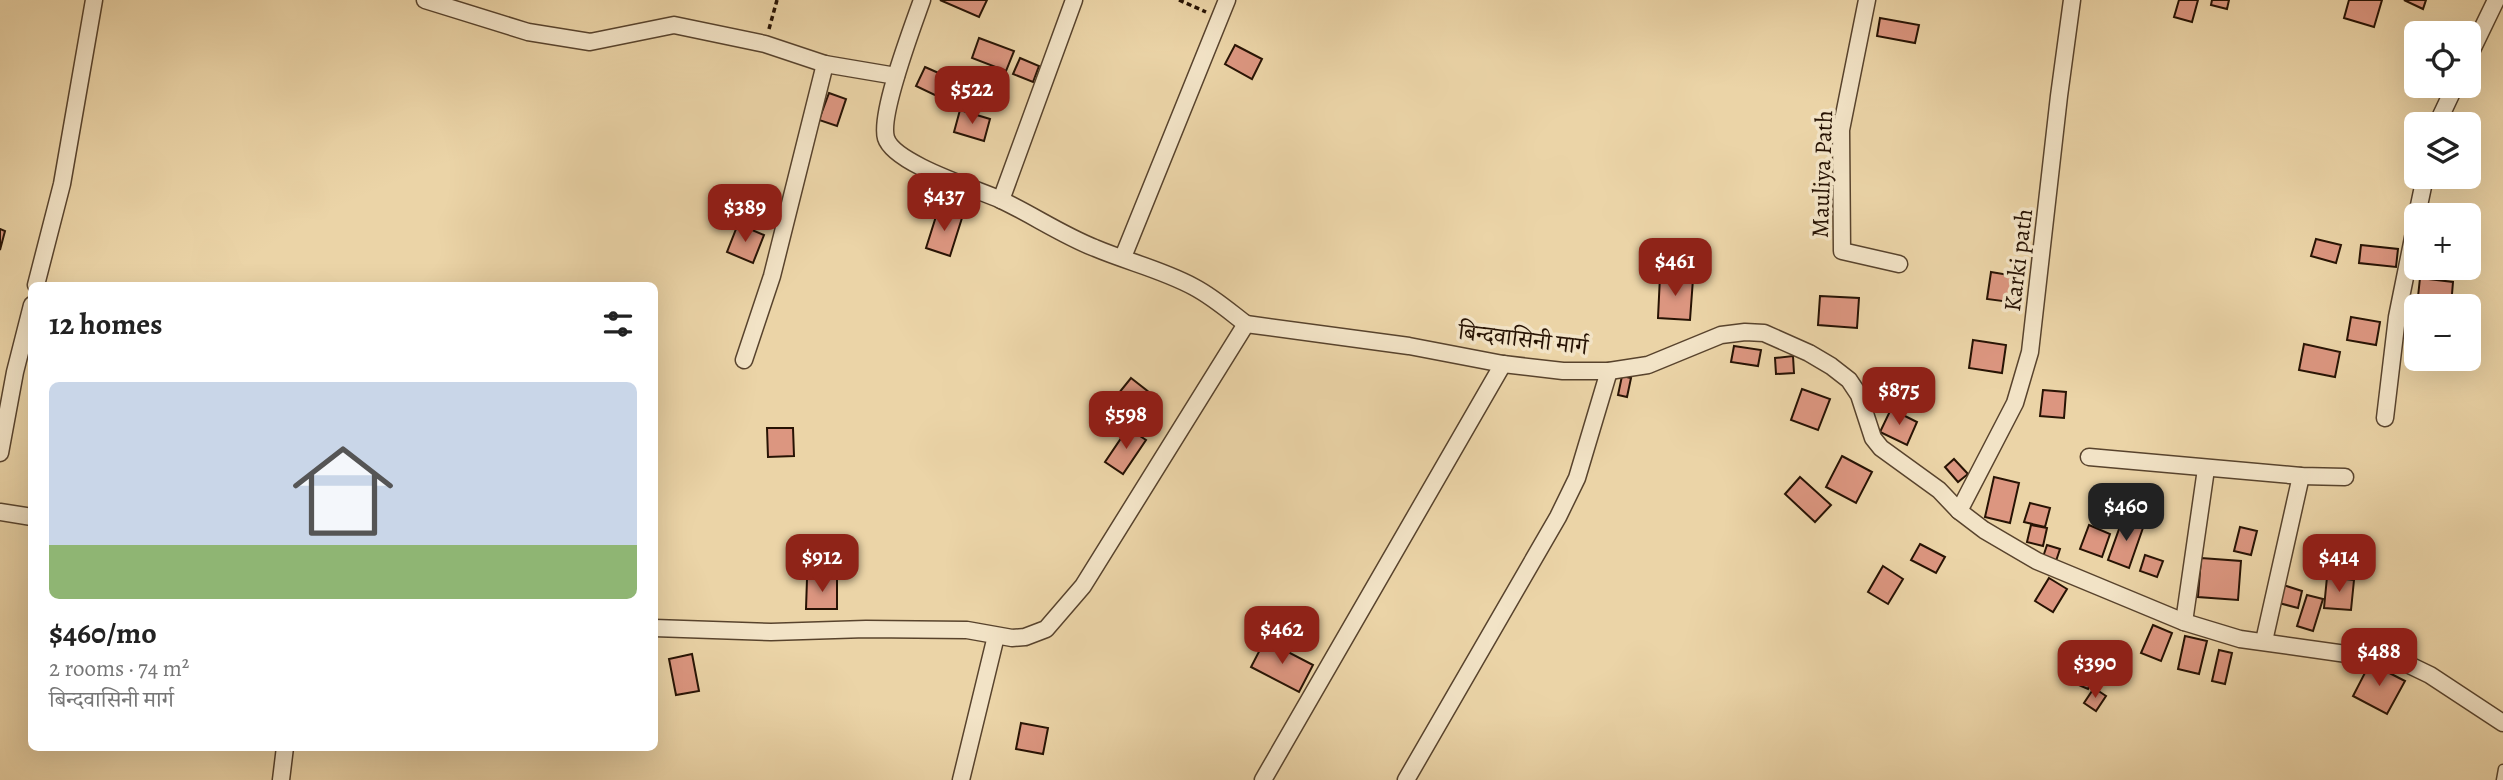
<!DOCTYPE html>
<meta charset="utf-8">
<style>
body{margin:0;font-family:Alegreya,"Noto Serif Devanagari",serif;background:#f6f6f6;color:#222;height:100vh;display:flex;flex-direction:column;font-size:26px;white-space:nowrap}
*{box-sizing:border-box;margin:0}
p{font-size:23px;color:#767676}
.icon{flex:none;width:38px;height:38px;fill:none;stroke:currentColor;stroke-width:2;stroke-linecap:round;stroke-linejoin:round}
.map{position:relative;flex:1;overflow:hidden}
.side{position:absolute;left:28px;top:282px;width:630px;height:469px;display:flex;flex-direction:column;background:#fff;border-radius:10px;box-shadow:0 7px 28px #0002}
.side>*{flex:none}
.buttons{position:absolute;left:2404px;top:21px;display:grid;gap:14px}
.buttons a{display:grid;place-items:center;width:77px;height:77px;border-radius:10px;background:#fff;box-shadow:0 7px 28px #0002;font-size:35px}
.price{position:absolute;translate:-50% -60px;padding:0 16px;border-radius:14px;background:#8f2418;color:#fff;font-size:23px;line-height:46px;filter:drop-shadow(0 2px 4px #0008)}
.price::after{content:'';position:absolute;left:50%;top:42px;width:21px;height:16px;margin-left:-10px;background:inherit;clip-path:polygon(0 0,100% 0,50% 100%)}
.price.active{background:#222;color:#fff}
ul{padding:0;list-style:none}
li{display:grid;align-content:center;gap:14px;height:371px;padding:0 21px}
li+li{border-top:2px solid #e0e0e0}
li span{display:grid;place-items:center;height:217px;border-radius:10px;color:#555}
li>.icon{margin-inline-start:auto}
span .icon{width:126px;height:126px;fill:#fffc;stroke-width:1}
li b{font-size:30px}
h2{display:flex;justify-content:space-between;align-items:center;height:84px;padding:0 21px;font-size:30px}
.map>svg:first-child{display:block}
</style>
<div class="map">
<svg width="2503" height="780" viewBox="0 0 2503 780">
<rect width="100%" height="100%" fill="#ebd4a7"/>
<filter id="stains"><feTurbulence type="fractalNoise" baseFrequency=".00286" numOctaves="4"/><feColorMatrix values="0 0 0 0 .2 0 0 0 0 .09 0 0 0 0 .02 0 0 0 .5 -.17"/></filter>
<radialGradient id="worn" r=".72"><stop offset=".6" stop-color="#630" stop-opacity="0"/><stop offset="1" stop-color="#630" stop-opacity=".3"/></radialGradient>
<!-- building -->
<g fill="#dc9680" stroke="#271304" stroke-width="2">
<polygon points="940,0 987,0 979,17"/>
<polygon points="2179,0 2198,0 2192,22 2174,17"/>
<polygon points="2212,0 2229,0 2227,9 2211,5"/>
<polygon points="2349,0 2382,0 2374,27 2344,18"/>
<polygon points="2404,0 2426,0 2423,9"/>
<polygon points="1880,18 1919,25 1915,43 1877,36"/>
<polygon points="979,38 1014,51 1006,71 972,58"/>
<polygon points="1235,45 1262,59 1252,79 1225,64"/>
<polygon points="1020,58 1039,66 1033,82 1013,74"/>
<polygon points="925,67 950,78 941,98 916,86"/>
<polygon points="829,93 846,99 837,126 819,120"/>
<polygon points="960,110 990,119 984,141 954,132"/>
<polygon points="938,210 962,218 950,256 926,248"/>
<polygon points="738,224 764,235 753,263 727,252"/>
<polygon points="0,229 5,231 0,250"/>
<polygon points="2316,239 2341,245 2336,263 2311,256"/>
<polygon points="2361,245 2398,249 2396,267 2359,263"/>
<polygon points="1991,272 2021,277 2017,303 1987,299"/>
<polygon points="1660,276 1693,279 1690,320 1658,318"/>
<polygon points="2420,278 2453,282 2451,306 2417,306"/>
<polygon points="1820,296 1859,298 1857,328 1818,325"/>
<polygon points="2351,317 2380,322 2376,345 2347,340"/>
<polygon points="1973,340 2006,345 2002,373 1969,368"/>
<polygon points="2304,344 2340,352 2335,377 2299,370"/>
<polygon points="1734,346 1761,350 1758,366 1731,362"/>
<polygon points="1793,356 1794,373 1776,374 1775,358"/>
<polygon points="1622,376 1631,378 1627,397 1618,395"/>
<polygon points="1131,378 1159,400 1146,417 1118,394"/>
<polygon points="1802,389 1830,399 1818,430 1791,420"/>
<polygon points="2043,390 2066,392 2064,418 2040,416"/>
<polygon points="1891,409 1917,422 1907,445 1880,432"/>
<polygon points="767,428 793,428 794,456 768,457"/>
<polygon points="1128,428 1146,440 1123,474 1105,462"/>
<polygon points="1842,456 1872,472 1856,503 1826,487"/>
<polygon points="1954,459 1968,474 1958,482 1945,467"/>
<polygon points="1800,477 1831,505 1815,522 1785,494"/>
<polygon points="1994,477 2019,483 2010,523 1985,517"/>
<polygon points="2030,503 2050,508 2045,527 2024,522"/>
<polygon points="2123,518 2144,525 2129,568 2108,560"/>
<polygon points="2031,525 2047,528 2043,546 2027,542"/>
<polygon points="2089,525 2110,534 2102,557 2080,549"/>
<polygon points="2240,527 2257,531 2251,555 2234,551"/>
<polygon points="1920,544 1945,557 1936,573 1911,560"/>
<polygon points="2047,545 2060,549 2056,561 2043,557"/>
<polygon points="2145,555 2163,561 2157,577 2140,571"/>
<polygon points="2201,558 2241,561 2238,600 2198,597"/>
<polygon points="1883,566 1903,579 1888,604 1868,592"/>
<polygon points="2327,577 2354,580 2351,610 2324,608"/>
<polygon points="2049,578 2067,589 2053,612 2035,601"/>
<polygon points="807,579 837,579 837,609 806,609"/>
<polygon points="2280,584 2302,591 2298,608 2275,602"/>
<polygon points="2307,595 2323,599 2313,631 2297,626"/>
<polygon points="2153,625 2172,633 2161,661 2141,653"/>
<polygon points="2185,636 2207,641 2199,674 2178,669"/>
<polygon points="1265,640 1313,665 1299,692 1251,667"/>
<polygon points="2075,648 2101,660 2088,689 2062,678"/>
<polygon points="2219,650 2232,653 2225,684 2212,681"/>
<polygon points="692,654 699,691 676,695 669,659"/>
<polygon points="2370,663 2405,681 2387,714 2353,696"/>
<polygon points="2094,688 2106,696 2096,711 2084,703"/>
<polygon points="1021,723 1048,728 1043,754 1016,749"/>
</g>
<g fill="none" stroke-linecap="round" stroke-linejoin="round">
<defs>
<polyline id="service" points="2501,780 2503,769"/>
<g id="minor">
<polyline points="425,0 528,32 590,42 674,25 765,44 825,64 896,76"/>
<path d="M922,0C913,26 879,114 886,138C894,164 977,189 1001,200C1033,215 1062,235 1095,248C1128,262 1163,270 1194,287C1213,297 1229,311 1246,324"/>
<polyline points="1867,0 1841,130 1842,251 1899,264"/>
<polyline points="2469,56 2496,0"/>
<polyline points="2437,124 2455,86"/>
<polyline points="1001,200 1074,0"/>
<polyline points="2417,215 2425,177"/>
<polyline points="1123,257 1227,0"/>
<polyline points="36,285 62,184 94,0"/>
<polyline points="1246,324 1409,346 1503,364 1563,371 1609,371 1648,365 1721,335 1745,332 1764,333 1809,353 1831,366 1849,380 1859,395 1873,438 1881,448 1939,490 1959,511 1984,530 2037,561 2184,622 2240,639 2403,662 2430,675 2503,723"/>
<polyline points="744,360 772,276 825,64"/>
<polyline points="2385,418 2397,317 2417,218"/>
<polyline points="0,453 15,372 32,305"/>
<polyline points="2089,457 2301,476 2345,477"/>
<polyline points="1959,511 2015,403 2030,352 2059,96 2072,0"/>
<polyline points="0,512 32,517"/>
<polyline points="2184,622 2206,469"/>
<polyline points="654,628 771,632 866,629 967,630 1012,638 1025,637 1046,629 1083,586 1246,324"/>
<polyline points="2264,641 2301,476"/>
<polyline points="281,780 285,747"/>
<polyline points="961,780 996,636"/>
<polyline points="1263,780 1503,364"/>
<polyline points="1406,780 1558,517 1577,478 1609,371"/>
</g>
</defs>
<!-- service casing -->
<use href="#service" stroke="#58432d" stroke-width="11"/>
<!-- minor casing -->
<use href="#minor" stroke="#58432d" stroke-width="19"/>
<!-- path -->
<g stroke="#271304" stroke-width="3.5" stroke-dasharray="5 3.5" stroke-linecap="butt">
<polyline points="1179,0 1206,12"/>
<polyline points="769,29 777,0"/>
</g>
<!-- service -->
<use href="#service" stroke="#f2e3c6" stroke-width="8"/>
<!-- minor -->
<use href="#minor" stroke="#f2e3c6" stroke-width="16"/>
</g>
<g text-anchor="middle" stroke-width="7" stroke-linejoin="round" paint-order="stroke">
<!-- street labels -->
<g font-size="24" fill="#271304" stroke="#f2e3c6">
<text transform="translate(1822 174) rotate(-88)" y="8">Mauliya Path</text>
<text transform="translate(2018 260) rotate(-83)" y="8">Karki path</text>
<text transform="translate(1523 339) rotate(7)" y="8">बिन्दवासिनी मार्ग</text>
</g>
</g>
<rect width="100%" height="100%" filter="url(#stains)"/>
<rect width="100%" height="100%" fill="url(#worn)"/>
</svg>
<div class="buttons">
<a><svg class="icon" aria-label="locate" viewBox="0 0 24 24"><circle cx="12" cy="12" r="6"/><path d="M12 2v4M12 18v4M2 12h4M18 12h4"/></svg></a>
<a><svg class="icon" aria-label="layers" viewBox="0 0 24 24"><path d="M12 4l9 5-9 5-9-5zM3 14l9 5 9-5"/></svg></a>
<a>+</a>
<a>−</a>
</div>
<b class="price" style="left:972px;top:126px">$522</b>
<b class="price" style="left:944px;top:233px">$437</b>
<b class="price" style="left:745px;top:244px">$389</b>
<b class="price" style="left:1675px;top:298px">$461</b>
<b class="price" style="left:1899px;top:427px">$875</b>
<b class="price" style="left:1126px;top:451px">$598</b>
<b class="price active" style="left:2126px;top:543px">$460</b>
<b class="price" style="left:822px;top:594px">$912</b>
<b class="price" style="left:2339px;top:594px">$414</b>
<b class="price" style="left:1282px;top:666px">$462</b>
<b class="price" style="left:2379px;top:688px">$488</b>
<b class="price" style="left:2095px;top:700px">$390</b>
<section class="side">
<h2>12 homes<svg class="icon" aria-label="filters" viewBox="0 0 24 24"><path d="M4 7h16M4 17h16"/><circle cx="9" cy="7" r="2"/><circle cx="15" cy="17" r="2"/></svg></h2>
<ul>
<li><span style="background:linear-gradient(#c9d6e8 75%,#8fb573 0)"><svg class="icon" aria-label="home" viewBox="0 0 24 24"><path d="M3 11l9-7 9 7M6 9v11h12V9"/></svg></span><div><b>$460/mo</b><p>2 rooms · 74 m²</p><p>बिन्दवासिनी मार्ग</p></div></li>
</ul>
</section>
</div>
